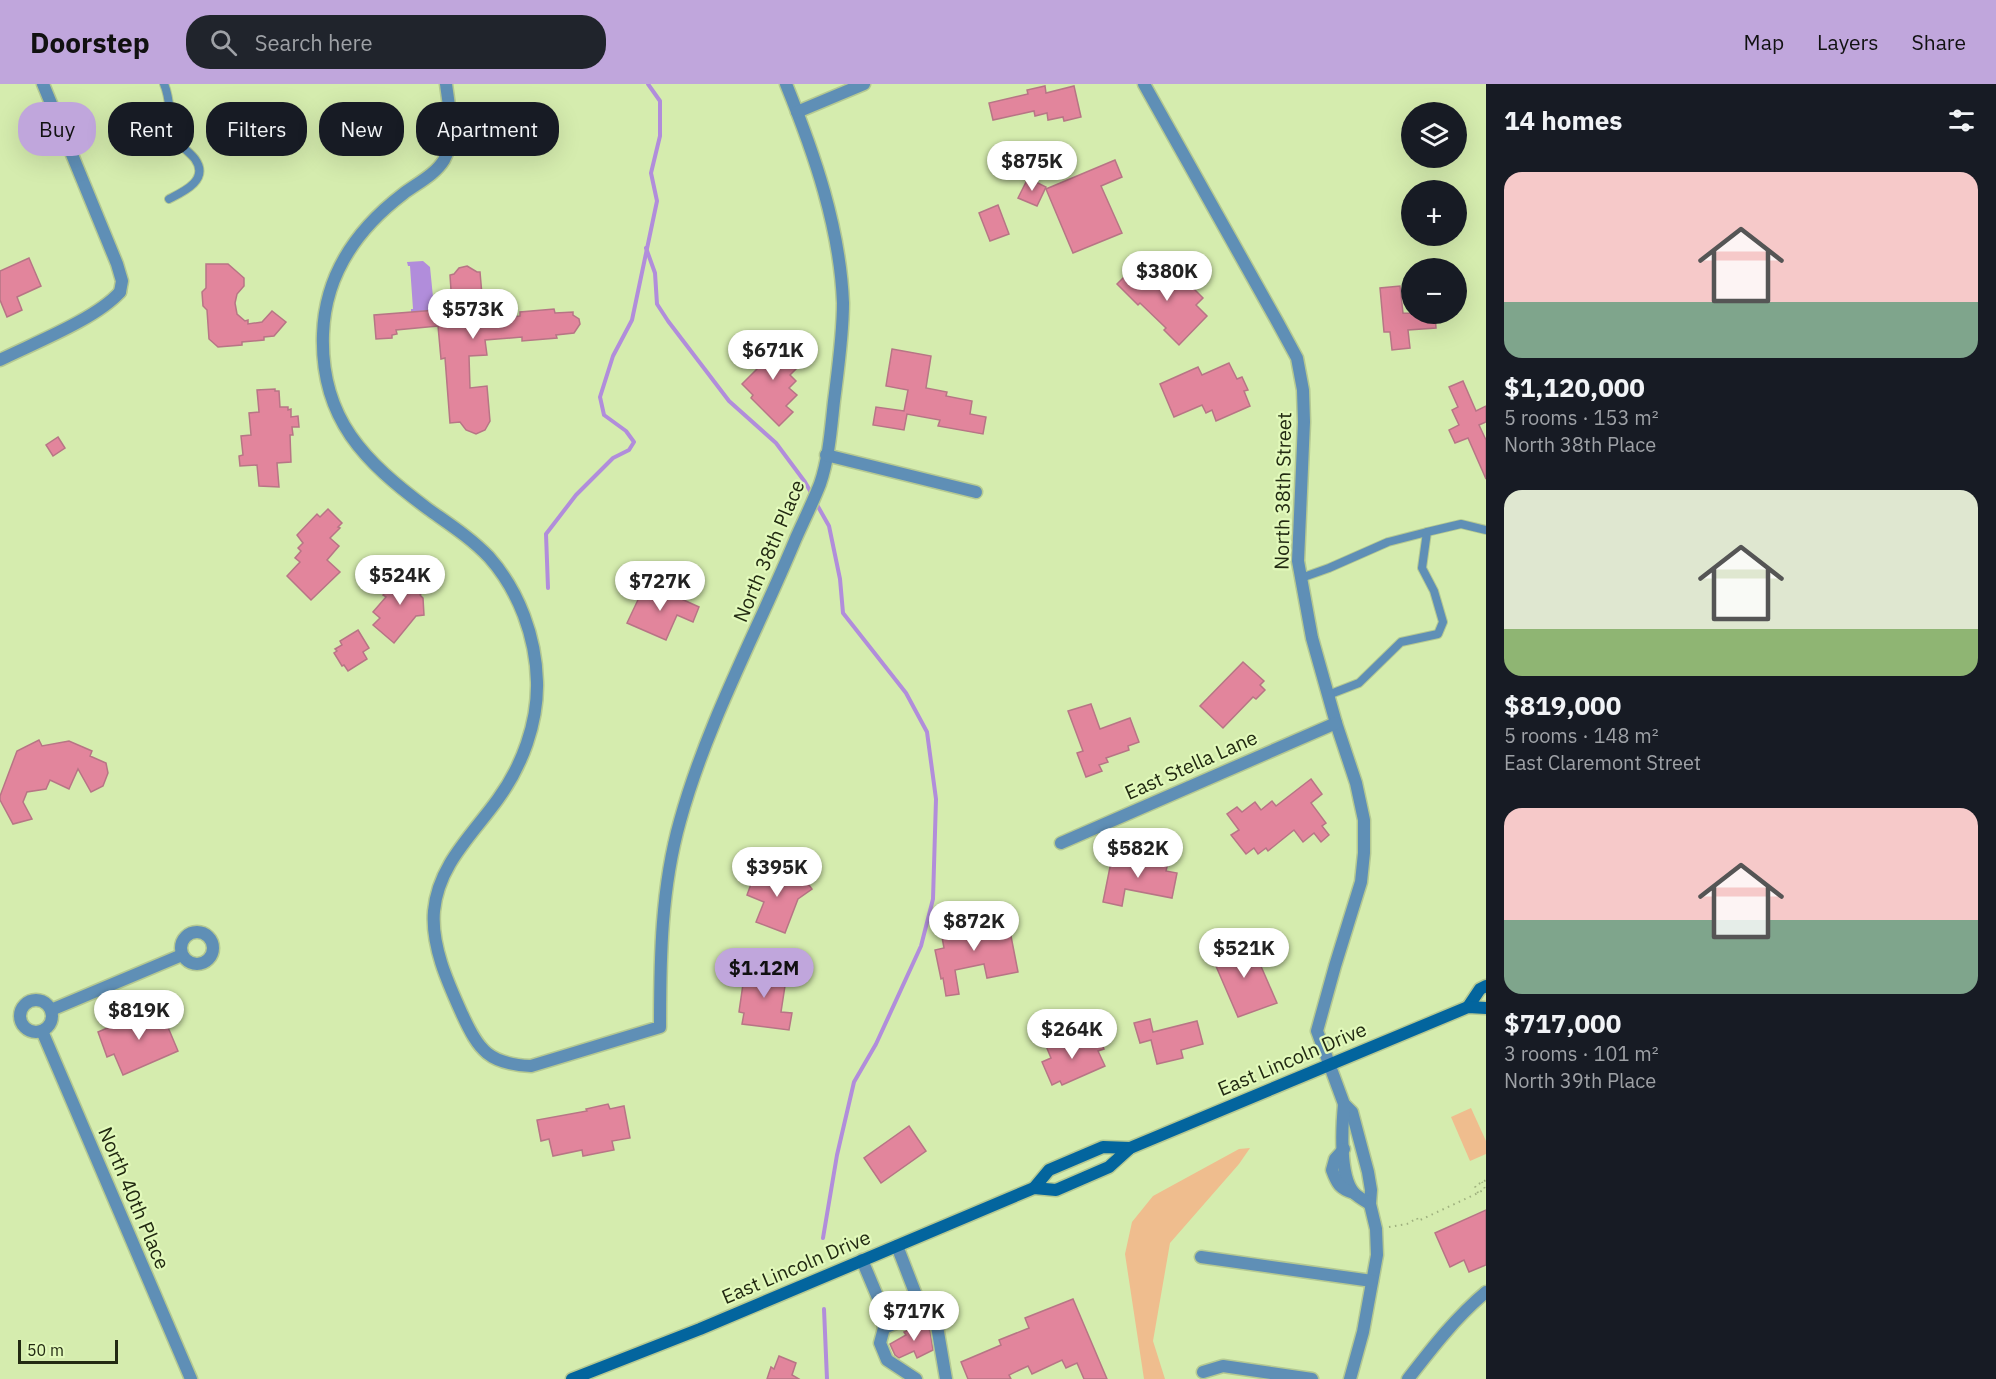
<!DOCTYPE html>
<meta charset="utf-8">
<style>
body{margin:0;font-family:"IBM Plex Sans",sans-serif;background:#20242c;color:#f1f3f6;height:100vh;display:flex;flex-direction:column;font-size:22px;white-space:nowrap}
*{box-sizing:border-box;margin:0}
p{font-size:20px;color:#9ea1a6}
.icon{flex:none;width:33px;height:33px;fill:none;stroke:currentColor;stroke-width:2;stroke-linecap:round;stroke-linejoin:round}
.map{position:relative;flex:1;overflow:hidden}
.details{display:flex;flex-direction:column;background:#171b24;width:510px}
.details>*{flex:none}
.guide{position:absolute;left:18px;top:18px;width:570px;height:54px;display:flex;gap:12px}
.tools{position:absolute;left:1401px;top:18px;display:grid;gap:12px}
.tools a{display:grid;place-items:center;width:66px;height:66px;border-radius:50%;background:#171b24;box-shadow:0 6px 24px #0002;font-size:30px}
.scale{position:absolute;left:18px;bottom:15px;width:100px;box-sizing:border-box;padding-left:6px;border:3px solid #222a12;border-top:0;font-size:16px;line-height:21px;white-space:nowrap;color:#222a12;-webkit-text-stroke:4px #e2f9bb;paint-order:stroke}
.price{position:absolute;translate:-50% -51px;padding:0 14px;border-radius:21px;background:#fff;color:#222;font-size:20px;line-height:39px;filter:drop-shadow(0 2px 3px #0008)}
.price::after{content:'';position:absolute;left:50%;top:36px;width:18px;height:14px;margin-left:-9px;background:inherit;clip-path:polygon(0 0,100% 0,50% 100%)}
.price.on{background:#c0a6dc;color:#111}
ul{padding:0;list-style:none}
li{display:grid;align-content:center;gap:12px;height:318px;padding:0 18px}
li span{display:grid;place-items:center;height:186px;border-radius:18px;color:#555}
li>.icon{margin-inline-start:auto}
span .icon{width:108px;height:108px;fill:#fffc;stroke-width:1}
li b{font-size:26px}
h2{display:flex;justify-content:space-between;align-items:center;height:72px;padding:0 18px;font-size:26px}
.tag{padding:0 21px;border-radius:24px;background:#171b24;box-shadow:0 6px 24px #0002;font-size:21px;line-height:54px}
.tag.on{background:#c0a6dc;color:#111}
header{display:flex;align-items:center;gap:36px;box-sizing:border-box;height:84px;padding:0 30px;background:#c0a6dc;color:#111}
header strong{font-size:28px}
nav{display:flex;gap:33px;margin-inline-start:auto;font-size:21px}
.search{width:420px;height:54px;background:#20242c;display:flex;align-items:center;gap:15px;box-sizing:border-box;padding:0 21px;border-radius:24px;color:#9ea1a6;font-size:22px}
main{display:flex;flex:1;min-height:0}
.map>svg:first-child{display:block}
</style>
<header>
<strong>Doorstep</strong>
<div class="search"><svg class="icon" aria-label="search" viewBox="0 0 24 24"><circle cx="10" cy="10" r="6"/><path d="M15 15l6 6"/></svg>Search here</div>
<nav><a>Map</a><a>Layers</a><a>Share</a></nav>
</header>
<main>
<div class="map">
<svg width="1486" height="1295" viewBox="0 0 1486 1295">
<rect width="100%" height="100%" fill="#d5ecae"/>
<!-- green -->
<g fill="#efbd8e">
<polygon points="1471,1024 1486,1057 1486,1070 1470,1077 1451,1033"/>
<polygon points="1250,1064 1239,1080 1170,1159 1153,1257 1165,1295 1144,1295 1125,1170 1132,1138 1153,1112 1239,1065"/>
</g>
<!-- water -->
<polygon fill="#b18ddb" points="423,177 430,183 434,223 436,226 411,228 411,225 413,225 410,182 408,182 407,178"/>
<g fill="none" stroke-linecap="round" stroke-linejoin="round">
<!-- stream -->
<g stroke="#b18ddb" stroke-width="4">
<polyline points="646,164 655,189 657,220 668,237 729,317 776,359 805,398 813,412"/>
<polyline points="816,419 829,442 840,495 843,529 906,609 927,648 936,715 933,815 921,862 876,960 854,998 837,1071 823,1154"/>
<polyline points="548,504 546,450 576,411 613,374 629,366 634,358 626,347 604,331 600,313 613,272 632,236 657,117 651,89 660,52 660,17 648,0"/>
<polyline points="824,1225 827,1295"/>
</g>
</g>
<!-- building -->
<g fill="#e2859c" stroke="#b77585" stroke-width="1.5">
<polygon points="1045,2 1046,9 1074,2 1081,33 1064,37 1063,33 1048,36 1047,29 1035,32 1034,27 993,36 989,19 1028,10 1027,6"/>
<polygon points="1115,76 1122,93 1101,102 1122,149 1073,169 1046,105"/>
<polygon points="1028,94 1046,103 1037,122 1018,114"/>
<polygon points="998,121 1009,150 990,157 979,129"/>
<polygon points="29,174 41,202 17,213 22,226 7,233 0,216 0,187"/>
<polygon points="206,180 228,180 244,194 244,202 237,210 235,219 237,230 245,237 248,236 248,240 262,238 272,227 286,238 274,252 264,253 264,256 242,258 242,261 218,263 209,255 207,226 203,222 202,208 206,204"/>
<polygon points="467,182 477,188 480,188 484,234 520,232 520,228 554,225 555,229 573,228 573,231 579,235 580,240 574,249 556,251 557,254 522,257 522,253 485,256 487,271 469,272 470,304 487,302 490,337 485,346 476,350 466,346 460,338 450,339 445,274 441,275 438,242 396,246 397,250 392,251 392,254 376,255 374,231 437,226 443,225 442,222 452,221 450,191 454,190 459,184"/>
<polygon points="1133,184 1148,200 1159,188 1167,196 1176,187 1203,214 1196,221 1207,232 1179,261 1164,246 1166,244 1140,219 1138,221 1117,200"/>
<polygon points="1400,202 1403,229 1435,230 1436,244 1408,246 1410,264 1392,266 1390,248 1384,248 1380,204"/>
<polygon points="770,253 799,282 790,291 796,297 789,304 797,311 786,322 793,328 779,342 751,314 753,311 742,300 760,282 751,273"/>
<polygon points="892,265 931,272 926,304 947,308 946,312 972,317 970,330 986,333 983,350 938,342 940,336 907,330 904,346 873,341 876,323 904,327 908,306 886,302"/>
<polygon points="1229,279 1237,295 1242,293 1248,306 1244,307 1250,322 1216,337 1212,326 1206,329 1202,321 1174,333 1160,300 1198,283 1202,291"/>
<polygon points="1463,297 1476,327 1486,322 1486,338 1479,341 1486,356 1486,395 1468,354 1455,359 1449,346 1459,341 1452,326 1458,323 1449,303"/>
<polygon points="275,305 275,307 279,307 280,323 288,323 288,326 291,325 291,333 298,332 299,343 292,343 293,351 290,351 291,378 277,379 279,403 259,402 257,381 240,382 239,372 243,371 241,352 251,351 249,329 259,328 257,306"/>
<polygon points="58,353 65,364 53,372 46,361"/>
<polygon points="328,425 342,439 338,443 340,444 330,454 339,462 327,476 340,488 311,516 287,492 300,478 295,474 301,467 298,464 303,459 297,451 317,430 320,433"/>
<polygon points="406,485 427,502 420,511 423,514 424,531 416,532 394,559 373,541 380,534 373,528 386,513 383,511"/>
<polygon points="646,499 699,523 693,538 677,531 666,556 627,539"/>
<polygon points="358,546 369,564 363,568 367,575 348,587 344,581 342,582 334,569 337,567 335,565 342,561 340,557"/>
<polygon points="1243,578 1264,597 1260,601 1265,606 1256,615 1253,613 1223,644 1200,622"/>
<polygon points="1091,620 1100,645 1130,634 1139,658 1128,662 1129,666 1106,674 1108,678 1099,681 1102,687 1086,693 1077,669 1083,667 1068,627"/>
<polygon points="39,656 42,662 69,657 92,667 90,672 106,679 108,689 103,702 91,708 78,685 69,705 50,696 46,705 27,708 23,718 32,735 13,740 0,716 0,712 17,667"/>
<polygon points="1311,695 1322,710 1311,719 1326,739 1322,742 1329,751 1321,758 1314,749 1303,758 1294,746 1268,767 1266,764 1258,770 1254,764 1246,770 1231,751 1239,746 1227,730 1237,723 1242,728 1255,718 1261,726 1272,717 1276,722"/>
<polygon points="1122,770 1168,779 1166,787 1177,789 1172,814 1125,805 1122,822 1103,818 1111,778 1120,780"/>
<polygon points="777,785 788,789 795,799 803,793 812,805 798,815 785,849 756,838 764,818 747,811 755,789 765,793"/>
<polygon points="967,826 971,848 989,845 990,851 1010,847 1018,888 987,894 984,880 955,886 959,910 946,912 943,894 941,895 935,866 944,864 942,853 949,851 947,842 953,841 951,829"/>
<polygon points="1250,857 1277,919 1238,933 1212,873"/>
<polygon points="742,882 787,889 781,928 792,929 789,946 742,940 744,929 739,928 743,900 740,900"/>
<polygon points="159,922 178,967 123,991 114,970 107,973 98,948"/>
<polygon points="1150,935 1153,948 1197,937 1203,960 1181,966 1183,974 1157,980 1151,956 1140,959 1134,939"/>
<polygon points="1071,952 1077,964 1099,954 1104,965 1098,967 1105,982 1062,1001 1060,997 1052,1001 1042,978 1051,974 1046,962"/>
<polygon points="608,1020 610,1025 624,1022 630,1054 612,1057 614,1066 583,1072 582,1066 553,1072 549,1055 541,1057 537,1036 587,1027 586,1025"/>
<polygon points="909,1042 926,1067 881,1099 864,1074"/>
<polygon points="1486,1126 1486,1181 1469,1188 1464,1176 1450,1183 1435,1149"/>
<polygon points="1073,1215 1107,1295 1084,1295 1077,1279 1066,1284 1062,1276 1032,1290 1028,1282 1009,1291 1011,1295 968,1295 961,1278 1001,1261 999,1256 1029,1244 1025,1234"/>
<polygon points="925,1239 930,1247 933,1266 917,1274 914,1267 899,1274 895,1271 890,1260 906,1251 904,1248"/>
<polygon points="779,1272 796,1279 792,1291 799,1295 767,1295 771,1283 774,1285"/>
</g>
<g fill="none" stroke-linecap="round" stroke-linejoin="round">
<defs>
<g id="service">
<path d="M164,0C172,17 168,40 176,55C181,63 190,68 195,75C210,96 183,108 169,115"/>
<polyline points="1301,494 1329,484 1388,458 1427,448"/>
<polyline points="1328,611 1359,599 1401,558 1438,550 1443,538 1434,507 1422,484 1427,448 1461,440 1486,446"/>
</g>
<g id="minor">
<path d="M446,0C449,24 456,54 444,76C435,91 416,100 403,110C357,145 325,190 323,250C320,335 365,378 428,425C449,440 471,454 489,473C519,507 536,553 537,598C538,639 522,682 498,715C473,750 438,781 434,827C431,862 448,899 462,930C479,967 489,980 531,982L660,943C660,875 661,804 680,737C707,639 757,548 796,454C804,436 813,418 820,400C829,374 831,344 834,317C838,285 843,251 843,219C840,143 814,69 786,0"/>
<polyline points="1144,0 1278,239 1297,274 1303,306 1304,338 1298,477 1312,554 1336,639 1356,699 1364,736 1364,769 1361,798 1335,882 1317,947 1344,1020 1352,1028 1368,1088 1371,1106 1370,1120 1376,1145 1377,1171 1363,1248 1350,1295"/>
<polyline points="797,28 864,0"/>
<path d="M0,276C34,259 96,235 120,208"/>
<polyline points="826,371 976,408"/>
<polyline points="1061,759 1336,639"/>
<circle cx="197" cy="864" r="16"/>
<circle cx="36" cy="932" r="16"/>
<polyline points="51,926 182,871"/>
<polyline points="42,947 191,1295"/>
<path d="M1344,1020C1342,1042 1339,1092 1354,1109C1358,1113 1365,1117 1370,1120"/>
<path d="M1344,1065L1335,1075L1332,1086C1337,1100 1340,1105 1354,1109"/>
<polyline points="897,1162 918,1216 937,1242 946,1295"/>
<polyline points="1201,1173 1372,1197"/>
<polyline points="862,1176 881,1221 884,1244 880,1259 887,1276 916,1295"/>
<polyline points="884,1244 927,1226"/>
<polyline points="1203,1288 1223,1282 1312,1295"/>
<path d="M1408,1295C1432,1264 1456,1233 1486,1208"/>
</g>
<polyline id="tertiary" points="43,0 117,180 122,197 120,208"/>
<g id="secondary">
<polyline points="1468,923 1480,905 1486,902"/>
<polyline points="1034,1104 1049,1086 1103,1063 1130,1064"/>
<polyline points="572,1295 700,1245 1034,1104 1056,1106 1109,1083 1130,1064 1468,923 1486,924"/>
</g>
</defs>
<!-- service casing -->
<use href="#service" stroke="#b5c992" stroke-width="10"/>
<!-- minor casing -->
<use href="#minor" stroke="#b5c992" stroke-width="15"/>
<!-- tertiary casing -->
<use href="#tertiary" stroke="#b5c992" stroke-width="15"/>
<!-- secondary casing -->
<use href="#secondary" stroke="#b5c992" stroke-width="15"/>
<!-- path -->
<g stroke="#9fb17f" stroke-width="2" stroke-dasharray="1.5 4.5" stroke-linecap="butt">
<polyline points="1478,1109 1475,1102 1486,1096"/>
<polyline points="1389,1143 1407,1140 1417,1134 1418,1137 1478,1109 1485,1105 1482,1098"/>
</g>
<!-- service -->
<use href="#service" stroke="#5f8fb6" stroke-width="8"/>
<!-- minor -->
<use href="#minor" stroke="#5f8fb6" stroke-width="12"/>
<!-- tertiary -->
<use href="#tertiary" stroke="#5f8fb6" stroke-width="12"/>
<!-- secondary -->
<use href="#secondary" stroke="#03659e" stroke-width="12"/>
</g>
<g text-anchor="middle" stroke-width="4.5" stroke-linejoin="round" paint-order="stroke">
<!-- street labels -->
<g font-size="20" fill="#222a12" stroke="#e2f9bb">
<text transform="translate(1283 407) rotate(-89)" y="7">North 38th Street</text>
<text transform="translate(769 467) rotate(-67)" y="7">North 38th Place</text>
<text transform="translate(1191 681) rotate(-24)" y="7">East Stella Lane</text>
<text transform="translate(1292 975) rotate(-23)" y="7">East Lincoln Drive</text>
<text transform="translate(134 1114) rotate(67)" y="7">North 40th Place</text>
<text transform="translate(796 1183) rotate(-23)" y="7">East Lincoln Drive</text>
</g>
</g>
</svg>
<div class="tools">
<a><svg class="icon" aria-label="layers" viewBox="0 0 24 24"><path d="M12 4l9 5-9 5-9-5zM3 14l9 5 9-5"/></svg></a>
<a>+</a>
<a>−</a>
</div>
<div class="scale">50 m</div>
<b class="price" style="left:1032px;top:108px">$875K</b>
<b class="price" style="left:1167px;top:218px">$380K</b>
<b class="price" style="left:473px;top:256px">$573K</b>
<b class="price" style="left:773px;top:297px">$671K</b>
<b class="price" style="left:400px;top:522px">$524K</b>
<b class="price" style="left:660px;top:528px">$727K</b>
<b class="price" style="left:1138px;top:795px">$582K</b>
<b class="price" style="left:777px;top:814px">$395K</b>
<b class="price" style="left:974px;top:868px">$872K</b>
<b class="price" style="left:1244px;top:895px">$521K</b>
<b class="price on" style="left:764px;top:915px">$1.12M</b>
<b class="price" style="left:139px;top:957px">$819K</b>
<b class="price" style="left:1072px;top:976px">$264K</b>
<b class="price" style="left:914px;top:1258px">$717K</b>
<div class="guide">
<a class="tag on">Buy</a>
<a class="tag">Rent</a>
<a class="tag">Filters</a>
<a class="tag">New</a>
<a class="tag">Apartment</a>
</div>
</div>
<section class="details">
<h2>14 homes<svg class="icon" aria-label="filters" viewBox="0 0 24 24"><path d="M4 7h16M4 17h16"/><circle cx="9" cy="7" r="2"/><circle cx="15" cy="17" r="2"/></svg></h2>
<ul>
<li><span style="background:linear-gradient(#f6c9c9 70%,#7fa58c 0)"><svg class="icon" aria-label="home" viewBox="0 0 24 24"><path d="M3 11l9-7 9 7M6 9v11h12V9"/></svg></span><div><b>$1,120,000</b><p>5 rooms · 153 m²</p><p>North 38th Place</p></div></li>
<li><span style="background:linear-gradient(#dfe7d0 75%,#8fb573 0)"><svg class="icon" aria-label="home" viewBox="0 0 24 24"><path d="M3 11l9-7 9 7M6 9v11h12V9"/></svg></span><div><b>$819,000</b><p>5 rooms · 148 m²</p><p>East Claremont Street</p></div></li>
<li><span style="background:linear-gradient(#f6c9c9 60%,#7fa58c 0)"><svg class="icon" aria-label="home" viewBox="0 0 24 24"><path d="M3 11l9-7 9 7M6 9v11h12V9"/></svg></span><div><b>$717,000</b><p>3 rooms · 101 m²</p><p>North 39th Place</p></div></li>
</ul>
</section>
</main>
